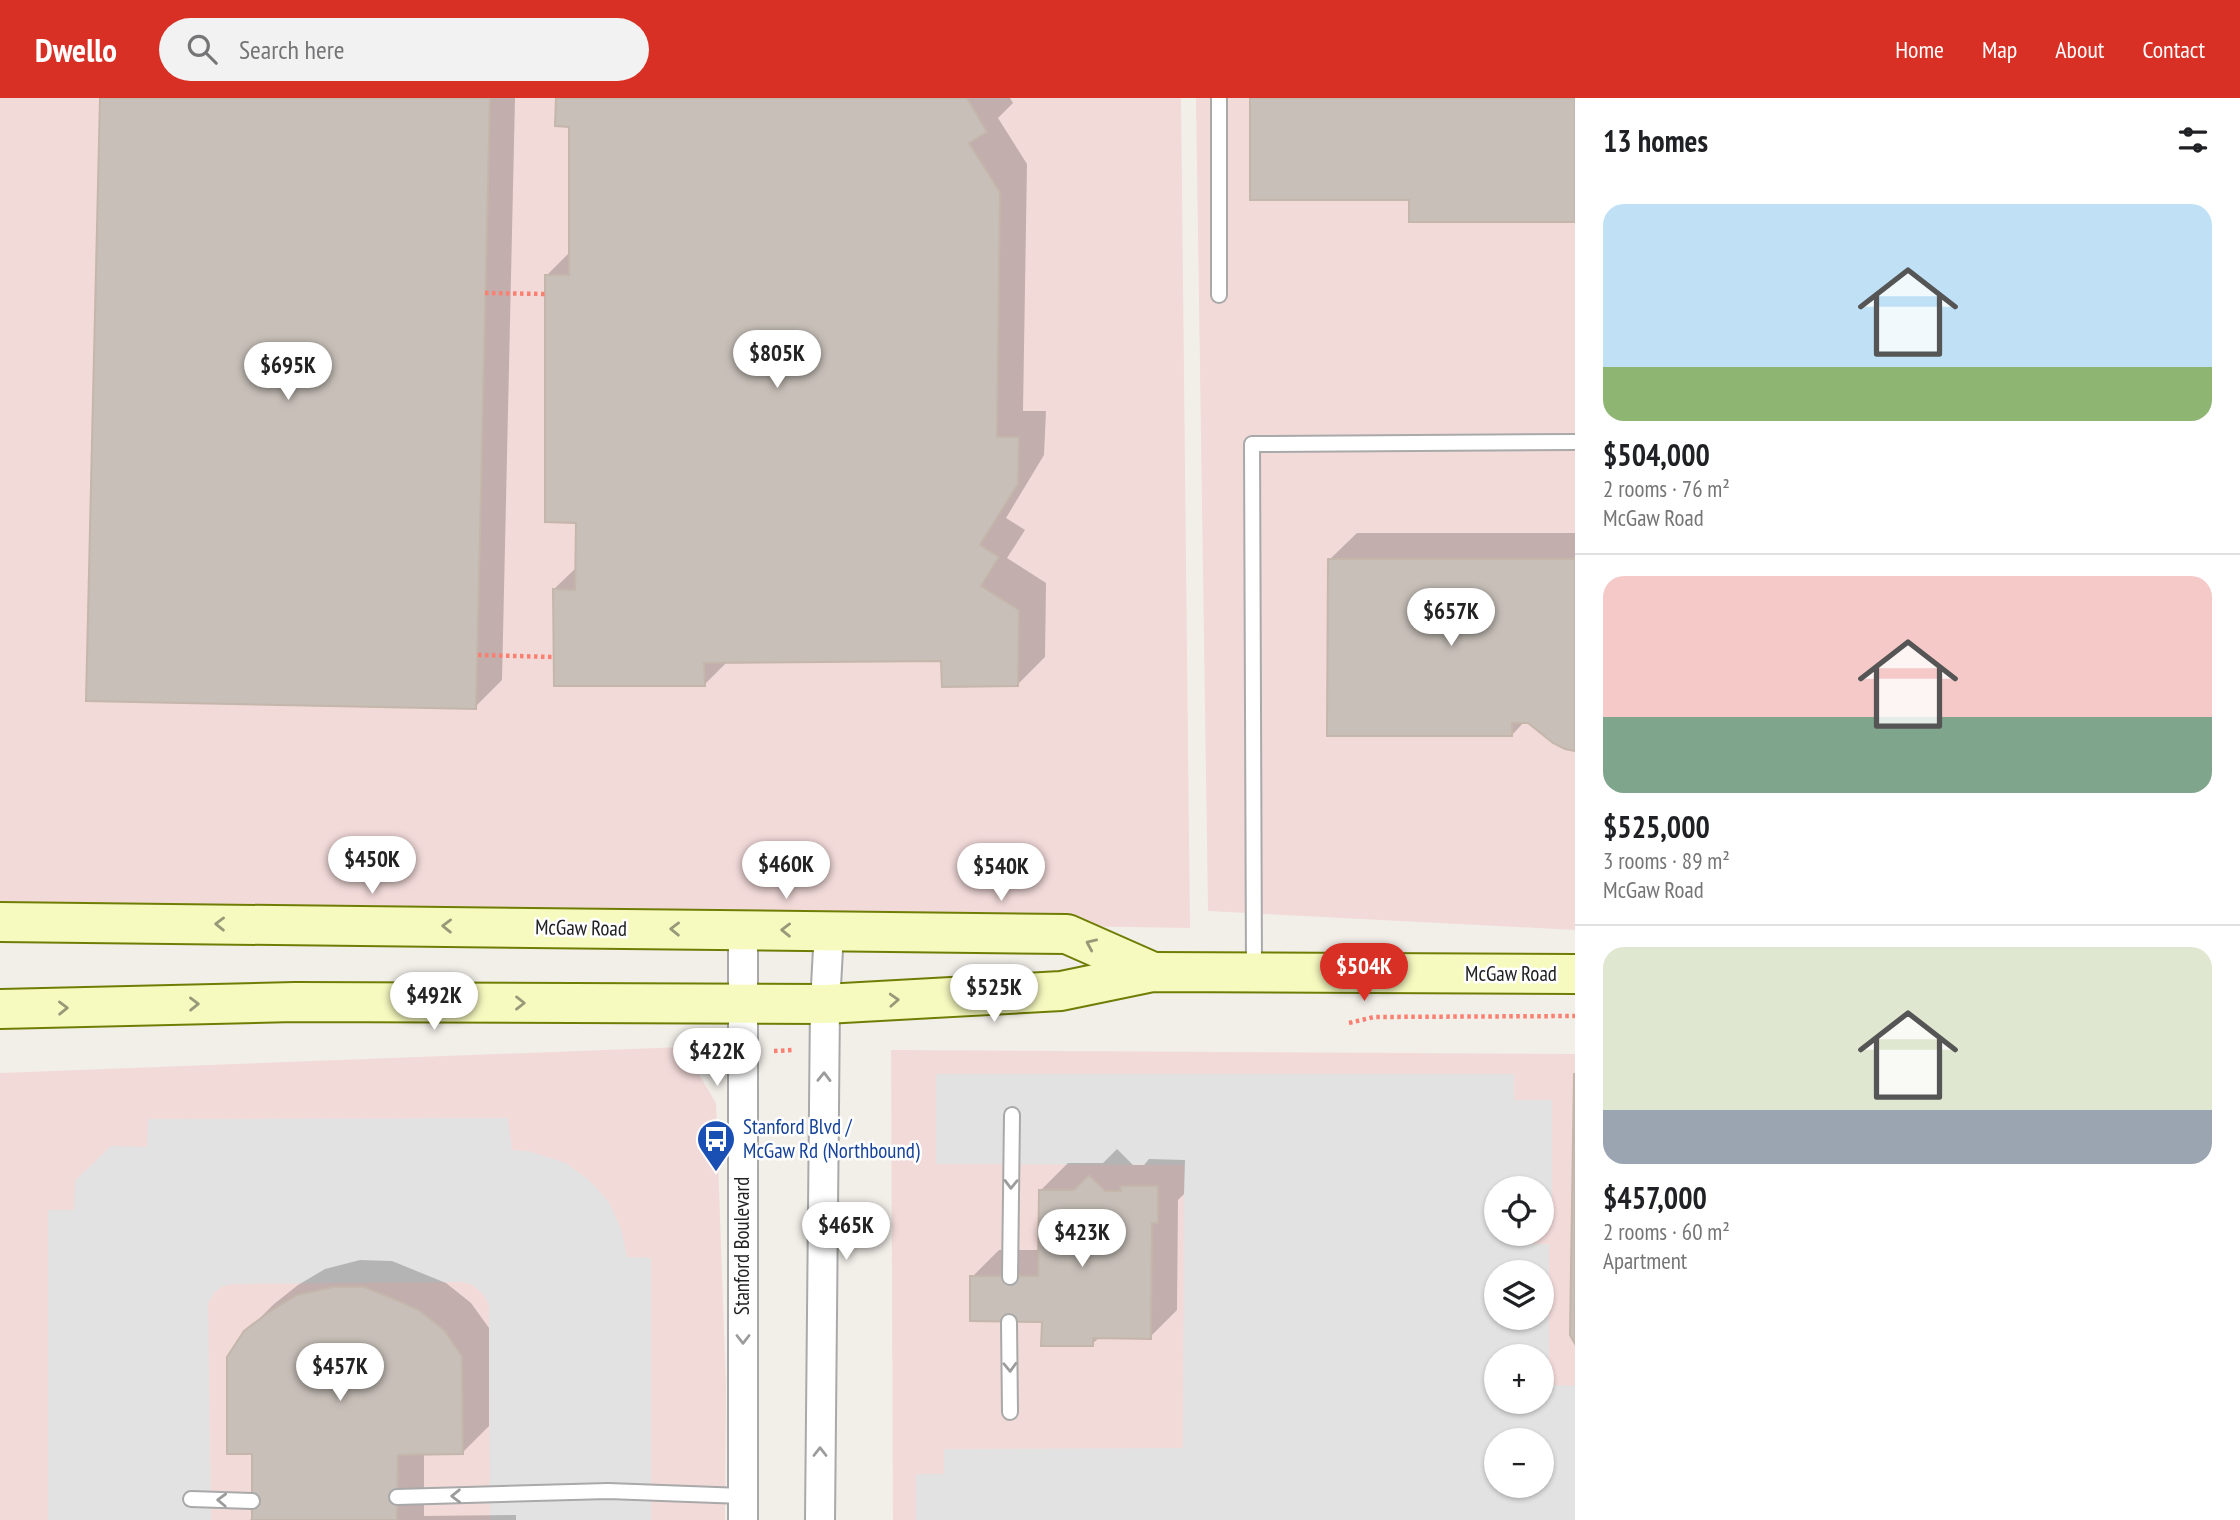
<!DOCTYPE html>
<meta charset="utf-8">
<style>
body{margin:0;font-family:"PT Sans Narrow",sans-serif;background:#f2f2f2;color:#202124;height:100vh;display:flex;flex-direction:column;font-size:26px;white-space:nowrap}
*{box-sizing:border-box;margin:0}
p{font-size:23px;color:#757577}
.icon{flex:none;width:38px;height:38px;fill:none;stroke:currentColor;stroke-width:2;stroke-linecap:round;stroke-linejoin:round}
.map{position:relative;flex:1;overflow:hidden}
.side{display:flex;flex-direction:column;background:#fff;width:665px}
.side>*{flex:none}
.fabs{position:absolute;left:1484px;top:1078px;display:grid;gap:14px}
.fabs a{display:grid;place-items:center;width:70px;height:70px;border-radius:50%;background:#fff;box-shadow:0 2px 5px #0004;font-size:35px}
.price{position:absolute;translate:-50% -60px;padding:0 16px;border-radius:24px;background:#fff;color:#222;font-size:23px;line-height:46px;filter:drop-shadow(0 2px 4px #0008)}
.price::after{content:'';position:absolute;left:50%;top:42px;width:21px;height:16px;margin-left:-10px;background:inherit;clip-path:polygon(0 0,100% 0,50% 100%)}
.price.current{background:#d93025;color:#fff}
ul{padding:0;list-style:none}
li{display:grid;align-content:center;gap:14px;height:371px;padding:0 28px}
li+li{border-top:2px solid #e0e0e0}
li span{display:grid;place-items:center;height:217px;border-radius:21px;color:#555}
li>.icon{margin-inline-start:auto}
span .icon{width:126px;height:126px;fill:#fffc;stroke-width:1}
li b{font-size:30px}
h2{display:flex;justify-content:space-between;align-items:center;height:84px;padding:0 28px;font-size:30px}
header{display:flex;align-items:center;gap:42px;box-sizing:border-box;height:98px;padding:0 35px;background:#d93025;color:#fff}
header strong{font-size:33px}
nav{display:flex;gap:38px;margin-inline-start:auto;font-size:24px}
.search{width:490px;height:63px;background:#f2f2f2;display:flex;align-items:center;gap:18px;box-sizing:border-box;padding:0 24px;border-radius:38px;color:#757577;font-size:26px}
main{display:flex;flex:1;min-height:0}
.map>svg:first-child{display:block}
</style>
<header>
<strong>Dwello</strong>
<div class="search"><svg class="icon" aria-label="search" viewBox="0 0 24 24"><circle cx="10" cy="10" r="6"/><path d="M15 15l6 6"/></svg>Search here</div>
<nav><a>Home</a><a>Map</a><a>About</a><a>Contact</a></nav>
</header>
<main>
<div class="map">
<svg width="1575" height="1422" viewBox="0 0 1575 1422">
<rect width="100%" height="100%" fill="#f2efe9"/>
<!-- commercial -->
<g fill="#f2dad9" fill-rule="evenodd">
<polygon points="0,0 1181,0 1190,830 0,811"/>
<polygon points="1196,0 1575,0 1575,832 1208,813"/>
<polygon points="683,949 716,1005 726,1288 725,1422 0,1422 0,975"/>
<path d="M891,952L1575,956V1422H893ZM1496,1090H1542V1136H1496ZM1496,1174H1542V1220H1496ZM1496,1258H1542V1304H1496ZM1496,1342H1542V1388H1496Z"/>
</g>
<!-- parking -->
<g fill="#e2e2e2" fill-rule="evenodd">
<path d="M936,976H1514V1002H1552V1102H1542V1090H1496V1136H1527V1146H1549V1287L1575,1288V1422H916V1376H944V1351L1183,1350L1184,1067L936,1066ZM1496,1174H1542V1220H1496ZM1496,1258H1542V1304H1496ZM1496,1342H1542V1388H1496Z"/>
<polygon points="508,1020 512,1052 528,1053 566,1065 590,1083 608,1103 621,1130 627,1159 651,1160 651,1422 490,1422 489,1207 483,1196 473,1187 462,1184 233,1186 221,1189 214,1195 208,1205 211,1422 48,1422 48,1112 74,1112 75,1083 111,1048 147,1049 148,1021"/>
</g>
<!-- shadow -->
<g fill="#0003">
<polygon points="102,0 515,0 502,582 475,609"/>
<polygon points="557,0 1010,0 1013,5 998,20 1027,66 1023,313 1046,313 1044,357 1006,420 1025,432 1007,460 1046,485 1045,559 1018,586 943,561 728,563 705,586 554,491 577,469 578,423 547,177 571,153 571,27"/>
<polygon points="1357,435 1575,435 1575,651 1528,624 1525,623 1512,637 1329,462"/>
<polygon points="1117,1051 1133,1067 1144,1067 1149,1061 1185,1062 1184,1096 1178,1102 1177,1212 1150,1239 1100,1239 1092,1246 1043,1222 972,1179 999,1152 1040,1152 1041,1092 1068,1065 1103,1065"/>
<polygon points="360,1162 392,1163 446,1185 471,1205 489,1230 489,1328 462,1355 424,1355 424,1418 516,1417 516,1422 250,1422 254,1418 254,1354 246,1234 274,1206 298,1187 325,1171"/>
</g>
<!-- building -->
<g fill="#c7bfb8" stroke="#c4b6ab" stroke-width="2">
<polygon points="100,0 490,0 476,611 86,603"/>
<polygon points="556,0 967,0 987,34 969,45 1000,94 997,339 1019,339 1018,386 980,447 999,459 981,488 1019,512 1018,588 942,589 941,563 704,565 705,588 554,588 553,491 575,492 576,425 545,424 545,177 569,177 569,29 555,28"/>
<polygon points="1250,0 1575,0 1575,124 1409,124 1409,102 1250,102"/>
<polygon points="1328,461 1575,461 1575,653 1565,651 1553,645 1528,625 1512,625 1512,638 1327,638"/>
<polygon points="1574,976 1575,976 1575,1246 1570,1237"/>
<polygon points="1089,1077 1105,1093 1121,1093 1120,1088 1158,1088 1158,1125 1152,1125 1151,1241 1093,1240 1093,1248 1041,1248 1042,1224 970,1223 970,1178 1038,1178 1039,1092 1074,1092"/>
<polygon points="332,1189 364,1189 394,1201 419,1212 444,1232 462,1258 463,1356 398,1357 397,1422 252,1422 252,1356 227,1356 227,1259 244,1233 269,1214 297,1197"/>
</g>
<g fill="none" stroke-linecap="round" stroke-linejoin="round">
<defs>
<g id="lane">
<polyline points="1219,197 1219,0"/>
<polyline points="1254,873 1252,346 1575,344"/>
<polyline points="1010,1179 1012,1017"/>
<polyline points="1009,1224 1010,1314"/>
<polyline points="397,1399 608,1393 743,1398"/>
<polyline points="191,1401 252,1403"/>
</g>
<g id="street">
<polyline points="743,1422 743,832"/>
<polyline points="820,1422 825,906 829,833"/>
</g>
<g id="secondary">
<polyline points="0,824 1067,836 1153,874"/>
<polyline points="0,911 295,904 825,906 1061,893 1153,874 1575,876"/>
</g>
</defs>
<!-- lane casing -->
<use href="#lane" stroke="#a9a9a9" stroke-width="18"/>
<!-- street casing -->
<use href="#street" stroke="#a9a9a9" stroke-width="32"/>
<!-- secondary casing -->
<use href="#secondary" stroke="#707d05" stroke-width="42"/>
<!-- path -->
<g stroke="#fa8072" stroke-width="4.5" stroke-dasharray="3.5 3.5" stroke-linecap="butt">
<polyline points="485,195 545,196"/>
<polyline points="478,557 553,559"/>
<polyline points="1349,925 1374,919 1575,918"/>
<polyline points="774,953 793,952"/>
</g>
<!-- lane -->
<use href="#lane" stroke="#fff" stroke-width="14"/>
<!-- street -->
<use href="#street" stroke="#fff" stroke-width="28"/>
<!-- secondary -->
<use href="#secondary" stroke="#f7fabf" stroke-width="38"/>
</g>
<!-- one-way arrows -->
<defs><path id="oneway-chevron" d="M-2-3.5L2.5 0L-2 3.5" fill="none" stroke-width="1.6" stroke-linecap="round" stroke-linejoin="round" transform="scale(1.75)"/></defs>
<g stroke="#979978">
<use href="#oneway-chevron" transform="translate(220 826) rotate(-179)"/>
<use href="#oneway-chevron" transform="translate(447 828) rotate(-179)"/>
<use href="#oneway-chevron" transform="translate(675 831) rotate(-179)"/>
<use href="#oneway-chevron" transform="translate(786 832) rotate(-179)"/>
<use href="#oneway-chevron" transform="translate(1091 846) rotate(-156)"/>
<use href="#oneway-chevron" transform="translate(894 902) rotate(-3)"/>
<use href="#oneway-chevron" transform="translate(520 905)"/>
<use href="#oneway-chevron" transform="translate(194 906) rotate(-1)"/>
<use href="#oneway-chevron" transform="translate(63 910) rotate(-1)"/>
</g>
<g stroke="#9c9c9c">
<use href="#oneway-chevron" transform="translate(824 979) rotate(-89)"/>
<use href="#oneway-chevron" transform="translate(1011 1086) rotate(91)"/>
<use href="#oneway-chevron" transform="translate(743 1241) rotate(90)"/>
<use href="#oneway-chevron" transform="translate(1010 1269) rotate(88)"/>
<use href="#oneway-chevron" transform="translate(820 1354) rotate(-90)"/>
<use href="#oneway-chevron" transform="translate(456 1398) rotate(179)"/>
<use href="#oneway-chevron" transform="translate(222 1402) rotate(-178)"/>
</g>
<!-- icons -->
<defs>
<symbol id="bus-pin" viewBox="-11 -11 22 30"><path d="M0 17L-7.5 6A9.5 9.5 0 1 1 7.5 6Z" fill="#1a4fb4" stroke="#fff"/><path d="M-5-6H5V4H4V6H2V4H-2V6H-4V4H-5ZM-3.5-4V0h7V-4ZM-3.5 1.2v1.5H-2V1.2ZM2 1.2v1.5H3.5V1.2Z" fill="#fff"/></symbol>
</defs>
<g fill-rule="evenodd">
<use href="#bus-pin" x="694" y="1019" width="44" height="60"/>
</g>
<g text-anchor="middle" stroke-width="5" stroke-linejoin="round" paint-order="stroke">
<!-- street labels -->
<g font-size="21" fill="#222" stroke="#fff">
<text transform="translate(581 830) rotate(1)" y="7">McGaw Road</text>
<text x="1511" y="883">McGaw Road</text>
<text transform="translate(742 1148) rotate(-90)" y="7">Stanford Boulevard</text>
</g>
<!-- transit labels -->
<g font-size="21" fill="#164399" stroke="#fff" text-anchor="start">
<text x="743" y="1036">Stanford Blvd /<tspan x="743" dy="24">McGaw Rd (Northbound)</tspan></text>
</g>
</g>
</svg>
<div class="fabs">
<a><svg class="icon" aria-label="locate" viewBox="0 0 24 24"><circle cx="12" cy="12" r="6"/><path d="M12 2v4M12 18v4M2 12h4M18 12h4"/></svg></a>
<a><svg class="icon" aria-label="layers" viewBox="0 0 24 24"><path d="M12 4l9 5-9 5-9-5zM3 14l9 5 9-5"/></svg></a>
<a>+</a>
<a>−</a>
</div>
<b class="price" style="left:777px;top:292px">$805K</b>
<b class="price" style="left:288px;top:304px">$695K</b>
<b class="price" style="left:1451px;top:550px">$657K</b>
<b class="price" style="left:372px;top:798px">$450K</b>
<b class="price" style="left:786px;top:803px">$460K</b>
<b class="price" style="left:1001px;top:805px">$540K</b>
<b class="price current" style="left:1364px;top:905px">$504K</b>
<b class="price" style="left:994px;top:926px">$525K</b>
<b class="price" style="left:434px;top:934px">$492K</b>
<b class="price" style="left:717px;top:990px">$422K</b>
<b class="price" style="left:846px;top:1164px">$465K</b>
<b class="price" style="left:1082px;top:1171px">$423K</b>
<b class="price" style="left:340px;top:1305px">$457K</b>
</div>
<section class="side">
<h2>13 homes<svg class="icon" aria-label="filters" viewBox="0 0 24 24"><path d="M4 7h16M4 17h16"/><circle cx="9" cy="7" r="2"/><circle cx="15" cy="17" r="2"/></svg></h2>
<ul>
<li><span style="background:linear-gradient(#bfe0f5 75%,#8fb573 0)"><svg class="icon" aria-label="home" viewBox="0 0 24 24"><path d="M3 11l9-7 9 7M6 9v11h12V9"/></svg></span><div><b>$504,000</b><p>2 rooms · 76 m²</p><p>McGaw Road</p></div></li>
<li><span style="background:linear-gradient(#f6c9c9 65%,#7fa58c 0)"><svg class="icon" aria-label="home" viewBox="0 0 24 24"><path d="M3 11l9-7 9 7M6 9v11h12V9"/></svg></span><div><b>$525,000</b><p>3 rooms · 89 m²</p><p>McGaw Road</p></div></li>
<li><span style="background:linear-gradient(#dfe7d0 75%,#9aa5b1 0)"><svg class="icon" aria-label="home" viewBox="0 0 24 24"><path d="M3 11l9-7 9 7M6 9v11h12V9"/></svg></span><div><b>$457,000</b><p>2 rooms · 60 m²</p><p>Apartment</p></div></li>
</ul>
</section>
</main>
